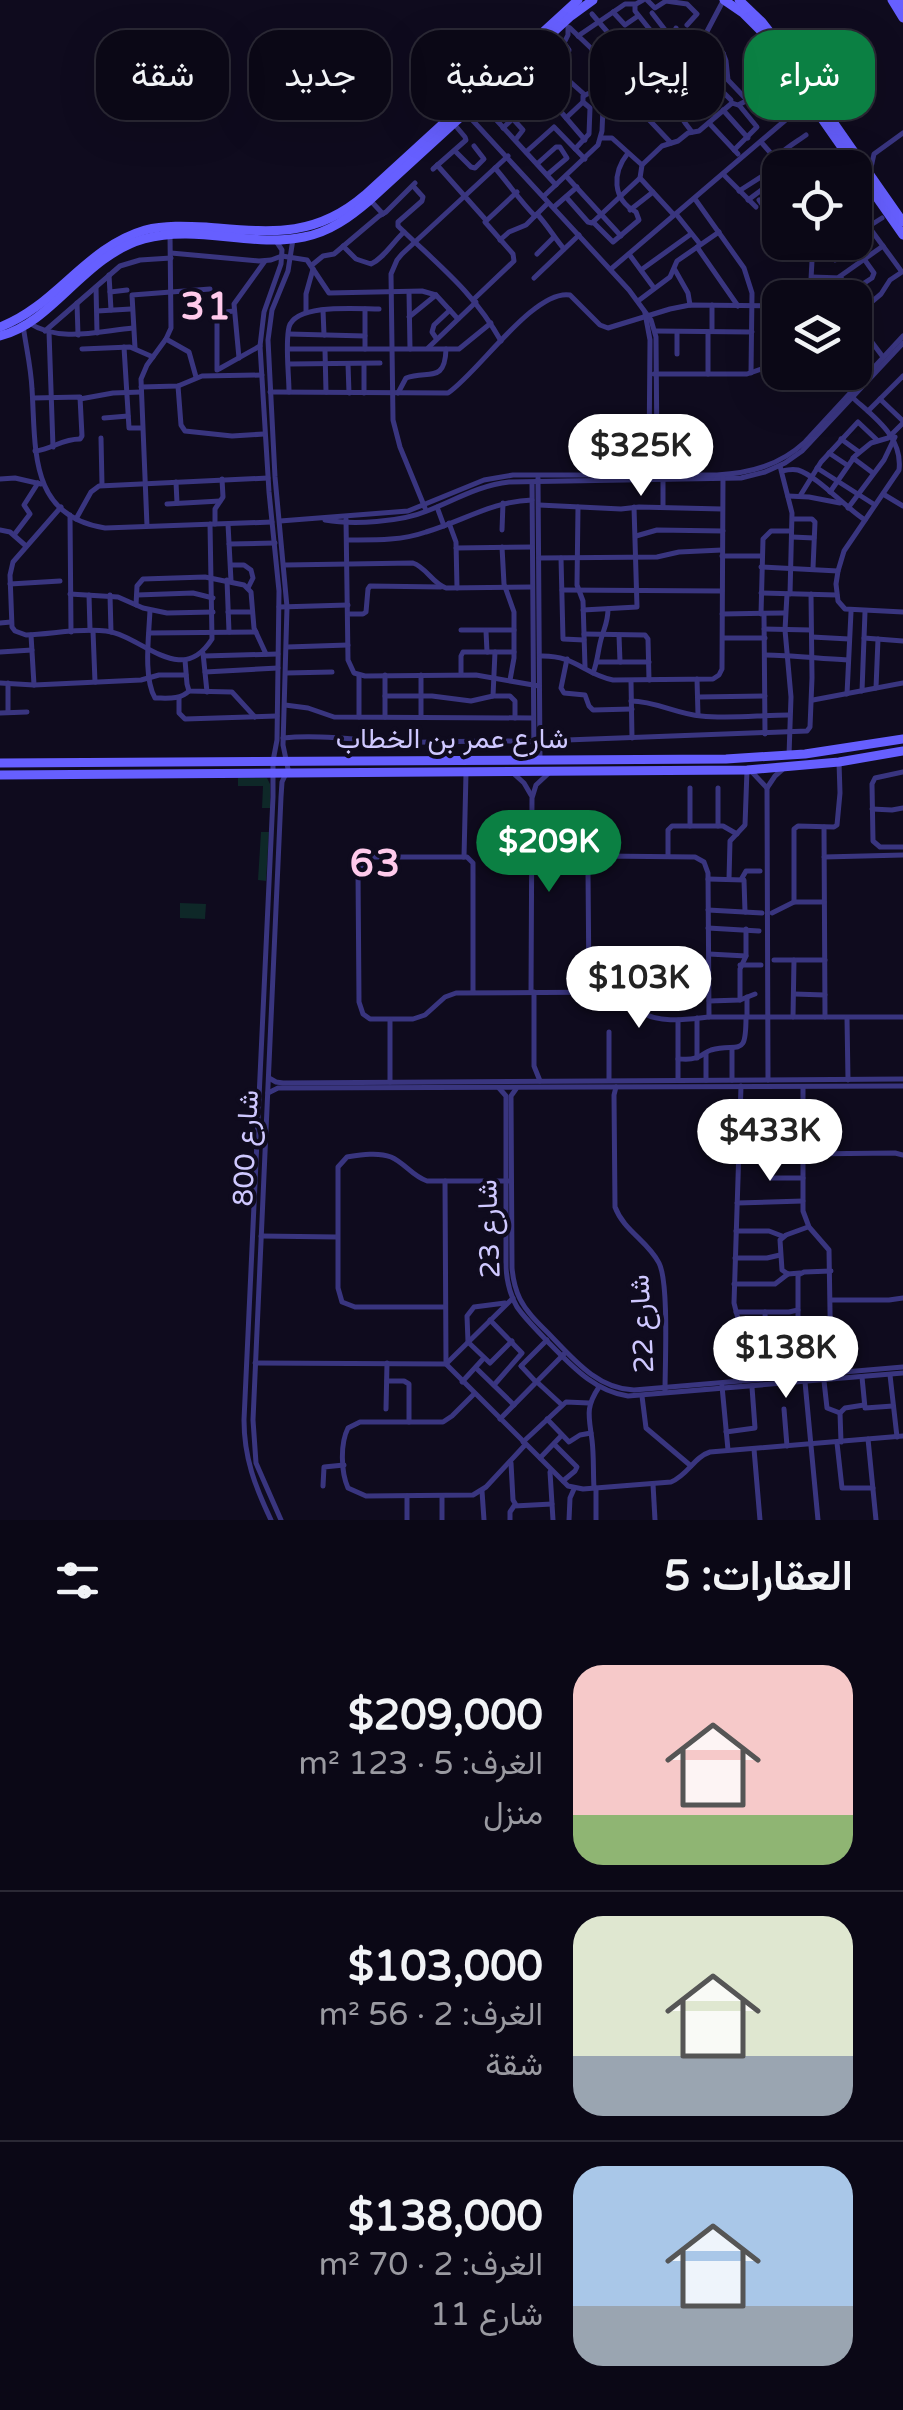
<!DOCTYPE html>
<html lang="ar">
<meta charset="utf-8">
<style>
body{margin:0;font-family:"Varela Round",Vazirmatn,sans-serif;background:#191623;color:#f1f3f6;direction:rtl;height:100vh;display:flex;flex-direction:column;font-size:38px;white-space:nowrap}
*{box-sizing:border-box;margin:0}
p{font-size:32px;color:#9a9aa1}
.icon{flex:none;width:55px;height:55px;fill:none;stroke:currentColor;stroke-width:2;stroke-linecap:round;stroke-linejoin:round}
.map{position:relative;height:1520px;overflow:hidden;direction:ltr}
.details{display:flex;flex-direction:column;background:#0b0816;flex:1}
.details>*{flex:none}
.guide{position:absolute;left:30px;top:30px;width:845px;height:90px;direction:rtl;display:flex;gap:20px}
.buttons{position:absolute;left:762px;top:150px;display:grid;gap:20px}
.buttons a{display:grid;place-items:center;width:110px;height:110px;border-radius:20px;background:#0b0816;box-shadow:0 10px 40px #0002,0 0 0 2px #2b2935;font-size:50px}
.price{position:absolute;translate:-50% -85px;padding:0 22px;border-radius:35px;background:#fff;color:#222;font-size:32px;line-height:65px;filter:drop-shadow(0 2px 5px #0008)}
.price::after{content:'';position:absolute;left:50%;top:60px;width:30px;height:22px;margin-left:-15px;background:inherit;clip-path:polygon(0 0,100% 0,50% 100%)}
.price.selected{background:#0b8043;color:#fff}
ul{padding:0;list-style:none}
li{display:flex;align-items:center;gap:30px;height:250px;padding:0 50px}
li+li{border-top:2px solid #2b2935}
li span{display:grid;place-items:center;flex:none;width:280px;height:200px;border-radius:30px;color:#555}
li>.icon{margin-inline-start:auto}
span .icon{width:120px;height:120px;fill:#fffc;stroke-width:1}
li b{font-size:42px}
h2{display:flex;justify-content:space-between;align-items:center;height:120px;padding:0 50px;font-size:42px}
.pill{padding:0 35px;border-radius:30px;background:#0b0816;box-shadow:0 10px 40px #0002,0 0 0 2px #2b2935;font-size:35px;line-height:90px}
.pill.selected{background:#0b8043;color:#fff}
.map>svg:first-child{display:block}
</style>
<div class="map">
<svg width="903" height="1520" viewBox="0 0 903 1520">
<rect width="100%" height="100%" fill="#0f0b1e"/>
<!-- green -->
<g fill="#0e2828">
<polygon points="238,778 267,778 270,784 270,808 262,808 263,786 238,786"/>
<polygon points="261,832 269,832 266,881 258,880"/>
<polygon points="180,903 206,904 205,919 180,918"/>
</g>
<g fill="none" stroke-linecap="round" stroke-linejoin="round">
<!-- street -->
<g stroke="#39357f" stroke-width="5">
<polyline points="647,0 655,8 666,1 687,4 697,14 687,25"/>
<polyline points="635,5 635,11 667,51 674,51 681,44 674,32 676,28"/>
<polyline points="613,12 625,25 638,16"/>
<polyline points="652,13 669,35 660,44"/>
<polyline points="592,14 610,35"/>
<polyline points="570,28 617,73 621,73 641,56"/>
<polyline points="578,36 625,4 636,4 643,0"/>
<polyline points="704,40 723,53 726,61 728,80 747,100"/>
<polyline points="601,42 628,68"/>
<polyline points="592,50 610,35 627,37"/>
<path d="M670,66C672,99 671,106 692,132"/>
<polyline points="534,69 557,91"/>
<polyline points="557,70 585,95"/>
<polyline points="524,79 546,101"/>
<polyline points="545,80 567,59 569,50 564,43"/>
<polyline points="618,87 671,143"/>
<polyline points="689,88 716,116"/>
<polyline points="511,90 529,110 534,110 569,81"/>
<polyline points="549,98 585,140"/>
<polyline points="500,101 515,116"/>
<polyline points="672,101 681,97 723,53"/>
<polyline points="704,101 719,88 731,100"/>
<polyline points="723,110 748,138"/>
<polyline points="464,111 629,290 651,320 656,337 657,456 661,475"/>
<polyline points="566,118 583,102"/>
<polyline points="513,119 523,130 516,139"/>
<polyline points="709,123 738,154"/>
<polyline points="503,128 526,106"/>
<polyline points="601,138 612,138 642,165 640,178 674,215"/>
<polyline points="761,142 775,158"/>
<polyline points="575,149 589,134 590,108 583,102 583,96 594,91 606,99"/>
<polyline points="734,150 757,127 739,105"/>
<polyline points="455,151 471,167 475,168 484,159 474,146"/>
<polyline points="526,152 554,127 585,159"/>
<polyline points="537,164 556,147 560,147 567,158 547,175"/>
<polyline points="437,165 485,219"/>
<polyline points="642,165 662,146 678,141 688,133 699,131 732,103 738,105 748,100 760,102 767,101 771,93 768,81 788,69"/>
<path d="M495,168C509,184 520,201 535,216"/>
<polyline points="785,168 795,160"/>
<polyline points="799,168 800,163 817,151"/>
<polyline points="433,169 466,140 465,137 454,124"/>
<polyline points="870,172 874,154 903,133"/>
<polyline points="723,174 756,207"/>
<polyline points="566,176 621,236"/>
<polyline points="556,185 489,112 564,43 568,35 568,27"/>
<path d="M414,187L423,197L422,201L398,222V226C438,265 473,291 501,341"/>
<path d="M739,191L767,173C771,156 792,145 806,135"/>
<polyline points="544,196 598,145 602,131 603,108 613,92 628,78 645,68 678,66 693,58 723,1"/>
<polyline points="566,197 588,222 592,223 640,178"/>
<polyline points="695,199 744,268 752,293 751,373"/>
<polyline points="370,200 383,214"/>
<polyline points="748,200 779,177"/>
<polyline points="759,200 780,229"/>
<polyline points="855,206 875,196"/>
<polyline points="554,207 577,187"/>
<polyline points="630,210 653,192"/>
<path d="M537,214C548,226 554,237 564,249"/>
<polyline points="676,214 700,244"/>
<path d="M593,222L613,242L639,220L636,212C612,199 612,173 628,153"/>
<polyline points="855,235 882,218"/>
<polyline points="500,240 509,232 526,225 548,203"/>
<polyline points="790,242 800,249 812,250"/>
<path d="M343,246L356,259L371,264C385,257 392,243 404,232"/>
<polyline points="697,247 738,306"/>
<polyline points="171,253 259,261 271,260 282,256 307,260 329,293 422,291 436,295 458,319"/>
<polyline points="537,254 553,238"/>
<polyline points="629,254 654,288"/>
<polyline points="835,260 836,256 851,242"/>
<polyline points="312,265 323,256 334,254 379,216 386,212 415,183"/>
<polyline points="611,269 809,100"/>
<polyline points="641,270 691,234"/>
<polyline points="675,270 688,293 690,305"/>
<polyline points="109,275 111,310"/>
<polyline points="812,277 841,278 864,308"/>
<polyline points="839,277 883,246"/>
<polyline points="534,278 579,235"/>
<polyline points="96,287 97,333"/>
<polyline points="852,291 872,278 874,273 852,242"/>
<polyline points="110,292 127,290"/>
<polyline points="409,292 410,349"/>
<polyline points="810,298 813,242"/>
<polyline points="474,299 514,261 513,254 485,222 517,192"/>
<polyline points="638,301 670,277 677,261 719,232"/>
<polyline points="77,303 78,335"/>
<polyline points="365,309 365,349"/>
<polyline points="323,310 324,335"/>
<polyline points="97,311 131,309"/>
<polyline points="306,312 306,294 313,269"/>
<polyline points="855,316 881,294 890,280 902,272 869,227"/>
<polyline points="409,317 436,295"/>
<path d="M29,323C60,343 99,331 133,328"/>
<path d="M23,325C26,347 31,367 32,389C36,448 28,516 105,528L272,522"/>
<polyline points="45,331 120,266 140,260 171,258"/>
<polyline points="655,331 752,332"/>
<polyline points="712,331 712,305"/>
<polyline points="49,332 53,447"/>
<polyline points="677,332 677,354"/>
<polyline points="779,333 780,333"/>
<polyline points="865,333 883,357"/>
<polyline points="289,334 365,336"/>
<polyline points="436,338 432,332 434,325 450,310"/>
<polyline points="166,339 189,352 196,377"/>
<polyline points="124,347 129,428 142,428"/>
<polyline points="135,348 132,295 210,289"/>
<polyline points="428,348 476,302"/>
<polyline points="82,349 130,347 153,357"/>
<polyline points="289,349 459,349 491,323"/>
<polyline points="325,350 326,392"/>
<polyline points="239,358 234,304 265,261"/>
<polyline points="289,364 380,363"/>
<polyline points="348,364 349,393"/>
<polyline points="219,369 260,346"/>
<polyline points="217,370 217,313 234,311"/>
<polyline points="831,372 852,391"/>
<polyline points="654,374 747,374 764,368 780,368"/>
<polyline points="708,374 708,332"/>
<polyline points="178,386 181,425 185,431 232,436 264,434"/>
<polyline points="141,387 178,386 202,376 262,375"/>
<path d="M270,392L448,393C478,373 534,289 570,295L600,325L608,328L670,309L690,305L780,306"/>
<path d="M289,392C289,374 285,344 289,327C296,303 359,309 379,309"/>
<polyline points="364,393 364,364"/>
<path d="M398,393L406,378C428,370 445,384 446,349"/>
<path d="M33,398L80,397L82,436L80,439C61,439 53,449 35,451"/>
<path d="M853,398C874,417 903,437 899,470L844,551L838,571L836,584L838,601L845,609L903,612"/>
<polyline points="80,399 113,393 141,392"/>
<polyline points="880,399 903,421"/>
<polyline points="868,411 903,376"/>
<polyline points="104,418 128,416"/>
<polyline points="101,438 102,485"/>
<polyline points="841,439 859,452"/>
<polyline points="829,453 847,465"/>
<polyline points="853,458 873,473"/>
<polyline points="780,466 792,513 790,594"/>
<polyline points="817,468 875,505"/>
<path d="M782,471C786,470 794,469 798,470C817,476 846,508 865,520"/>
<polyline points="641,475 649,456 650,340 645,313"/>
<polyline points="538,478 540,760"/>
<polyline points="0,479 15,478 41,484"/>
<polyline points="663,481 663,507"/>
<polyline points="176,482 177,503"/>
<polyline points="532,483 534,760"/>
<polyline points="830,492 855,456 871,443 888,438 903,423"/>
<polyline points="883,494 903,506"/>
<polyline points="788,496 809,497 840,503"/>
<polyline points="800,496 821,462 858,422 877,440"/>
<polyline points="167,504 220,501"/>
<polyline points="539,505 621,509 639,507 722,509"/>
<path d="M61,507L13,562L10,575L12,627L15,631L26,635C52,634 80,628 106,631C143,636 181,688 212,639L210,524"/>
<polyline points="437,507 444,526"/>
<polyline points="578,507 577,585 583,601 585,667"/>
<polyline points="425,508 400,447 393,420 391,274 397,260 402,254 508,156"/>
<polyline points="848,508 884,460 895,437"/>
<polyline points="70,515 71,632"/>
<polyline points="76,519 91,492 99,486 268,478"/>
<polyline points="346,519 348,660 354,673 365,676 476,675 539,686"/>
<polyline points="793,519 812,519 815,522 813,568"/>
<path d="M325,520C353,525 401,522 427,511C455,500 480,485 509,482L741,478L765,472L785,463L802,451L903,343"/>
<path d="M280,521L408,511L484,480L513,475H717C751,473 780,465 805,442L903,336"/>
<polyline points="449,523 456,542 457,588"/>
<polyline points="215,524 215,509 223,497 222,479"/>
<polyline points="228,524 231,581"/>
<polyline points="147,526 141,379 147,365 166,339 171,328 170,234"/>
<polyline points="0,530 10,532 26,546"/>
<polyline points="502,530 503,503"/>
<polyline points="14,535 30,514 24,505 38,483"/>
<polyline points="636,536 657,530 723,531"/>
<polyline points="792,537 814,538"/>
<path d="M347,540C374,540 400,541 426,532C463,521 493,501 532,500"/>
<polyline points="229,544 275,543"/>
<polyline points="502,547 504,584 514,612 514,658 510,680"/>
<polyline points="456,548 532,547"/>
<polyline points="722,556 761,556"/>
<polyline points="539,558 657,557 679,552 722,550"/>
<polyline points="561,558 563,639 584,640"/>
<polyline points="231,565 244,565 251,570 253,578 248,588"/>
<path d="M285,565L413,563C427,568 432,583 446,588L531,587"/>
<polyline points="761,567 838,571"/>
<polyline points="227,580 229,632"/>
<polyline points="10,584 60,581"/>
<polyline points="562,590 722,591"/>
<polyline points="761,593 837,595"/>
<polyline points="70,594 118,597 143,608 167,613 213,612"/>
<polyline points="787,594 785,630 791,697 789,755"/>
<polyline points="89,595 90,630"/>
<polyline points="110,595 111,632"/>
<polyline points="137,595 193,593 213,598"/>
<polyline points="136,605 137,586 143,579 205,577 244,585 251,592 254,628 266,654"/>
<polyline points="279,607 348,605"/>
<path d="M150,610C149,635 143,677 155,698C167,698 180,700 189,691"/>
<polyline points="583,610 637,607 634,507"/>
<polyline points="228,612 252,612"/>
<polyline points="348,614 363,614 366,612 368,589 370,586 441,587"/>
<polyline points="722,614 784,613"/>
<polyline points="761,614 763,539 771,531 791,531"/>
<polyline points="764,614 765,734"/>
<polyline points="0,623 11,622"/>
<polyline points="764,629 811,630"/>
<polyline points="461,630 514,630"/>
<polyline points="93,631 95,682"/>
<polyline points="486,631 487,652"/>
<polyline points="149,633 256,632"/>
<polyline points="584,634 645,635 648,639 649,680"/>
<polyline points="31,635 34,685"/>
<polyline points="619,635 620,662"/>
<polyline points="812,637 849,639"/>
<polyline points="723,638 765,638"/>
<polyline points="864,638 903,641"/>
<polyline points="287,647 348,645"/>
<polyline points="0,652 32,650"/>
<polyline points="203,653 207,692"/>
<path d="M765,655C793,655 820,659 848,660"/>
<polyline points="204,656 278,654"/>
<path d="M540,656C576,655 583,674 613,680L713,679L719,675L722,669L723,477"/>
<polyline points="567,659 561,688 564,693 585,695 589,706 593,710 632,709"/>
<polyline points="185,660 187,684 189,691 232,692 255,717"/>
<polyline points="598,662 649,662"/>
<polyline points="205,672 278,668"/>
<polyline points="286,673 332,672"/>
<path d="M593,673C598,661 598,648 602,636C605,626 608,621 608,609"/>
<polyline points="461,674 461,656 463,652 514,652"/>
<polyline points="359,675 359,717"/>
<polyline points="421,675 421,717"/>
<polyline points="697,679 698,715"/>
<polyline points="631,681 632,738"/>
<polyline points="0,683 34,685 141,680 159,675 186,675"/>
<polyline points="876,688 878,639"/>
<polyline points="862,691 865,612"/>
<polyline points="847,694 851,612"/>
<polyline points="385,696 432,696 471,701 493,696 510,696 515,701 515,718"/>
<polyline points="493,696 495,652"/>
<polyline points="698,697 765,696"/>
<polyline points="179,698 179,713 185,719 277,716"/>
<polyline points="813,700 903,683"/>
<path d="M631,701C655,701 677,714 701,716C730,719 760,715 789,715"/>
<polyline points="285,705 308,708 334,717 533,718"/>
<polyline points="8,712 8,683"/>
<polyline points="0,713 27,712"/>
<polyline points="385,717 385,675"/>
<path d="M283,738C321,734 362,741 400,742C445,743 489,739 534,742"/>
<polyline points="540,741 807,731 810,727 812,678 811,594"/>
<polyline points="752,772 767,788"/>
<polyline points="903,772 875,778 872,784 873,841 880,847 903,847"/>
<polyline points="513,773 524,783 531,795"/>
<polyline points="690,788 690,826"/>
<polyline points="872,809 892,810 903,808"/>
<polyline points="718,826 718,788"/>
<polyline points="824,827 825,1017"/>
<polyline points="668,856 668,830 672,826 723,826 737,834"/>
<polyline points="464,857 466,773"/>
<polyline points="824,857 903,855"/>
<polyline points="742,878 746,871 760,871"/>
<polyline points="708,879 744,880 745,912"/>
<polyline points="729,879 730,841 745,825 747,770"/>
<polyline points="794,902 794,829 798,826 834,827 837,825 840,793 839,762"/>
<polyline points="708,910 762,913"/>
<polyline points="772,913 794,902 824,902"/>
<polyline points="708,928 759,931"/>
<polyline points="709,954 746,956"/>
<polyline points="774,960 825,960"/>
<polyline points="740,965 761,965"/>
<polyline points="589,991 588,871 595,859 603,856 695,857 704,862 708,873 709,1017"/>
<polyline points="531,992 532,798 536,785 550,772"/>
<polyline points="534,992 534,1066 540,1081"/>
<path d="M473,993V863L467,857H373L365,860L358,871L359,1002L363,1014L370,1019H413L425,1015L445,997L456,993L614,992C625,997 632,1005 642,1012C658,1024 689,1019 709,1017H903"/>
<polyline points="794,994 825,995"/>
<polyline points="747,997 747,1017"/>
<polyline points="740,1000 740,969 746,956 746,929"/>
<polyline points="709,1001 740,1000 755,994"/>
<polyline points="793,1017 794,960"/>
<polyline points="847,1018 848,1080"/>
<polyline points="390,1020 390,1082"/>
<polyline points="706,1053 706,1080"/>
<polyline points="697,1058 697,1018"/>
<path d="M678,1059C684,1059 690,1060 695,1058C701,1057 705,1052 711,1050C740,1043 746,1058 746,1017"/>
<polyline points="269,1078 276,1082 283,1083 903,1079"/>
<polyline points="609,1079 609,1032"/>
<polyline points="678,1079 678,1020"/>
<polyline points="732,1080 732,1050"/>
<polyline points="768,1080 767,788 775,776 783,769"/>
<polyline points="741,1086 734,1303 739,1323 741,1381"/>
<path d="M616,1087L614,1095L615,1207C624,1231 648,1241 659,1263C669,1282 665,1365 665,1391"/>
<polyline points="803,1087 803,1211 809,1227 829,1250 831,1372"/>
<path d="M499,1088L506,1096V1268C507,1282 510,1295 517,1307C526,1320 538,1331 549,1343C572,1366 594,1391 628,1396L903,1373"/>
<path d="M516,1089L511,1096L512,1268C513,1279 515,1289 520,1299C527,1313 539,1324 550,1335C574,1360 598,1389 634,1390L903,1367"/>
<polyline points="268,1093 278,1088 903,1086"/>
<polyline points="803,1154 895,1153 903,1155"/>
<polyline points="803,1178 771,1178 771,1174 773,1124 779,1121 803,1120"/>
<path d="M445,1181L446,1364L568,1486L583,1489L671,1482C688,1475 694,1457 710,1452L903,1436"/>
<polyline points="737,1203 803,1201"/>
<polyline points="736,1231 769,1231 782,1236"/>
<polyline points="261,1236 337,1237"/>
<polyline points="735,1258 767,1258 780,1255"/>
<polyline points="831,1271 804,1272 798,1275 798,1323 803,1328 831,1327"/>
<polyline points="800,1273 788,1274 782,1270 780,1240 786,1235 808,1227"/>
<polyline points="734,1284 775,1284 788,1274"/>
<polyline points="831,1300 889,1300 903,1298"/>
<polyline points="505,1303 474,1307 467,1316 468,1342 490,1363 512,1341"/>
<path d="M445,1307H355L342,1302L338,1288V1167L347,1157C360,1155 378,1152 391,1157C405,1163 412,1176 427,1181H509"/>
<polyline points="736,1312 789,1312 798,1310"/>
<polyline points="765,1312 766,1346 781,1347"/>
<polyline points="490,1320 522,1353 494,1385"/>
<polyline points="805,1334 813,1375"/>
<polyline points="255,1363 446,1364 513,1298"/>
<polyline points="521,1366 547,1340"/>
<polyline points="521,1366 536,1382"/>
<polyline points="476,1368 514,1405"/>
<polyline points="890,1375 897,1437"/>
<polyline points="862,1377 865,1408 893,1406"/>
<polyline points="783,1378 781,1350 783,1344 806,1336"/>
<polyline points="387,1381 404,1381 409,1384 409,1422"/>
<polyline points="824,1381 827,1408 840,1413"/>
<polyline points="462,1382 483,1359"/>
<polyline points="537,1382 562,1405"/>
<polyline points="805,1382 818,1520"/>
<polyline points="722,1386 728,1450"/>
<path d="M474,1394L452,1416L443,1422H360L348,1428C340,1444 341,1472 348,1488L366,1496L473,1495L486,1487L525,1445"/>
<polyline points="642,1396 646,1428 691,1466"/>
<polyline points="386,1409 387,1363"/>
<polyline points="784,1409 787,1446"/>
<polyline points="500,1419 564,1354"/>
<polyline points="547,1419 569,1442 580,1435 591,1433"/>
<polyline points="726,1432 755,1428 752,1387"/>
<polyline points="868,1439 876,1520"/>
<polyline points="523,1442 566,1402 589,1403"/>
<polyline points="841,1442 840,1413 845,1408 864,1405"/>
<polyline points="837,1443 842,1488 873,1488"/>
<polyline points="554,1444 577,1467 575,1471 563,1481"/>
<polyline points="754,1449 760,1520"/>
<polyline points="540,1458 562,1435"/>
<polyline points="511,1463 513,1500 516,1505"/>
<polyline points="550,1472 553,1520"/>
<polyline points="653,1484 655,1520"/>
<polyline points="323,1486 324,1467 344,1465"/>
<path d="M594,1488C593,1472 594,1456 592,1440C589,1416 585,1408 599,1387"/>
<polyline points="482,1491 484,1520"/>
<polyline points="407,1496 407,1520"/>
<path d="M271,1520C255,1486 244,1458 244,1420L273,797V761L277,740L279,591L269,492L260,346L264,312L281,264L282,250L276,241"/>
<polyline points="281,1520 256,1463 253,1420 281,797 282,782 288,769 283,745 287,607 275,477 268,340 272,310 288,271 293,239"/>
<polyline points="442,1520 442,1496"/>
<polyline points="510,1520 510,1512 514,1506 552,1504"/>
<polyline points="569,1520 570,1498 574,1489"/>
<polyline points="596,1520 596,1488"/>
</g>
<!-- secondary -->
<g stroke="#665fff" stroke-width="9">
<polyline points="724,0 743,13 760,30 903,235"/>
<polyline points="739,0 762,22 776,40 903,222"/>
<polyline points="892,0 903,18"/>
<polyline points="900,0 903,5"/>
<path d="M0,327C56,306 86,247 145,230C165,225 186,226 206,227C269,232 314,239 365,195L578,0"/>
<path d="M0,336C53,323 84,256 144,239C197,224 252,248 304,237C330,232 350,217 370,200L571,16L593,0"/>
<polyline points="0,763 726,759 805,754 903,739"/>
<polyline points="0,775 747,770 839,762 903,751"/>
</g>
</g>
<g text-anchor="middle" stroke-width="8" stroke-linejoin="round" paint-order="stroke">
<!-- street labels -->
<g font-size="28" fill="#cfc8ff" stroke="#0f0b1e">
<text x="452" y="748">شارع عمر بن الخطاب</text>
<text transform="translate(245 1148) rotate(-87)" y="10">شارع 800</text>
<text transform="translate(488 1229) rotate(-92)" y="10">شارع 23</text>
<text transform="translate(641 1324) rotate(-93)" y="10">شارع 22</text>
</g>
<!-- district labels -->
<g font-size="38" font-weight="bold" letter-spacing="2.5" fill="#ffcaeb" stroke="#0f0b1e">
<text x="207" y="319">31</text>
<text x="376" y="876">63</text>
</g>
</g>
</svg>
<div class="buttons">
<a><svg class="icon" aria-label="locate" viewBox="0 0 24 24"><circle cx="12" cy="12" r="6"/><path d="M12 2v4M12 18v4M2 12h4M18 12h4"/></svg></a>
<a><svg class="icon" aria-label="layers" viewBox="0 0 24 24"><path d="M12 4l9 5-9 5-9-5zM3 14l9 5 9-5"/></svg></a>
</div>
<b class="price" style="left:641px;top:499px">$325K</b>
<b class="price selected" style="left:549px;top:895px">$209K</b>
<b class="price" style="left:639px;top:1031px">$103K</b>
<b class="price" style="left:770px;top:1184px">$433K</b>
<b class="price" style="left:786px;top:1401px">$138K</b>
<div class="guide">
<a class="pill selected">شراء</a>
<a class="pill">إيجار</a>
<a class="pill">تصفية</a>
<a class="pill">جديد</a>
<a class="pill">شقة</a>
</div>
</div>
<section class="details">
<h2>العقارات: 5<svg class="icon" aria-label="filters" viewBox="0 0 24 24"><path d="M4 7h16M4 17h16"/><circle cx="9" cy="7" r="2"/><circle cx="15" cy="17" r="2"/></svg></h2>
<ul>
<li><span style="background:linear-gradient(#f6c9c9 75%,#8fb573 0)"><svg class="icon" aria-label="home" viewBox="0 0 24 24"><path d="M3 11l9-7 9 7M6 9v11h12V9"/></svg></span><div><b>$209,000</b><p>الغرف: 5 · 123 m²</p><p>منزل</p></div></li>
<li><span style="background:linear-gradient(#dfe7d0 70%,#9aa5b1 0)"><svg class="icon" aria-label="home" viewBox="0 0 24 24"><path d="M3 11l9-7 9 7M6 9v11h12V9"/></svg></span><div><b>$103,000</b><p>الغرف: 2 · 56 m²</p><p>شقة</p></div></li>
<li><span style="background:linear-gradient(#a9c7e8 70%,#9aa5b1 0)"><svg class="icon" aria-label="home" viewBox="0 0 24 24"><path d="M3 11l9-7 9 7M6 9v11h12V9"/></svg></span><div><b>$138,000</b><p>الغرف: 2 · 70 m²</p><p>شارع 11</p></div></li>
</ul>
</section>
